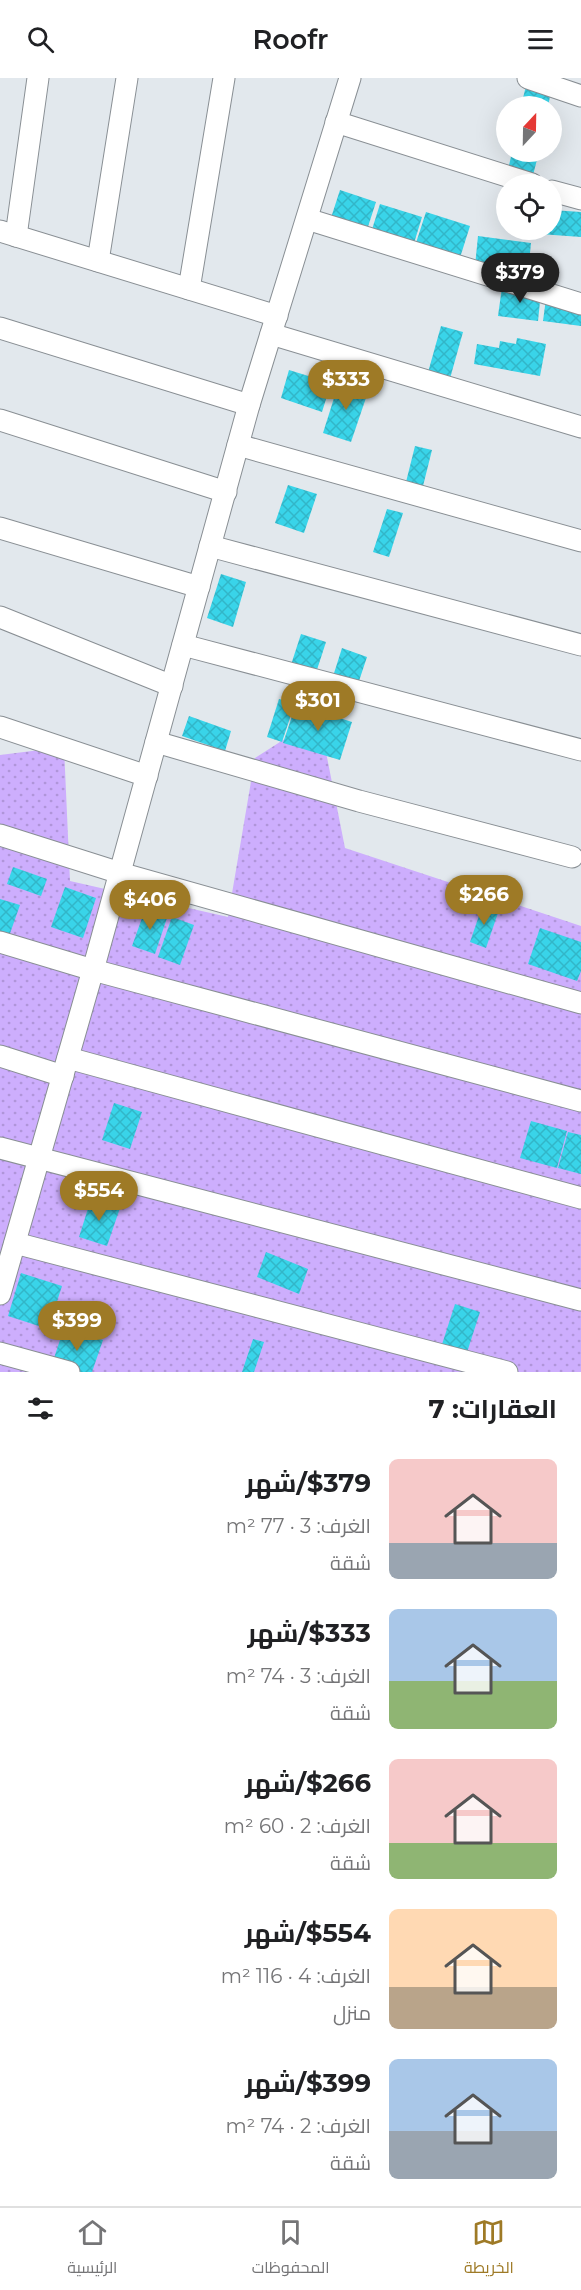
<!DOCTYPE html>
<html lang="ar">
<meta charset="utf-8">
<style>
body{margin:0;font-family:Montserrat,Cairo,sans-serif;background:#f6f6f6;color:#202124;direction:rtl;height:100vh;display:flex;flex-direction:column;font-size:22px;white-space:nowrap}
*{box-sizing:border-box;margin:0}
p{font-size:20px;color:#757577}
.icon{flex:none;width:33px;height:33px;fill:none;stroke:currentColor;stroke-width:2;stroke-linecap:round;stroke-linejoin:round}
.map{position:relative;height:1294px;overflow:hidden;direction:ltr}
.drawer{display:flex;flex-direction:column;background:#fff;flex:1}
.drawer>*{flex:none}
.needle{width:39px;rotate:22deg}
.tools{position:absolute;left:496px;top:18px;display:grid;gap:12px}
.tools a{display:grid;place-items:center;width:66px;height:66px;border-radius:50%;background:#fff;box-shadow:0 6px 24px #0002;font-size:30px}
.price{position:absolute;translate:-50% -51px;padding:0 14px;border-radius:21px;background:#9e7a26;color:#fff;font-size:20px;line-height:39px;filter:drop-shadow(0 2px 3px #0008)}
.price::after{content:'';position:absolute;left:50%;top:36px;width:18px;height:14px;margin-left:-9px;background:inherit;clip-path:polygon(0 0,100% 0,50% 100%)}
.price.selected{background:#222;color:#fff}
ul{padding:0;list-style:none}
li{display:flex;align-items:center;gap:18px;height:150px;padding:0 24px}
li span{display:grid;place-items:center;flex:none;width:168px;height:120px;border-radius:9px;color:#555}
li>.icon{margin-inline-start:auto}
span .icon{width:72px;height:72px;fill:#fffc;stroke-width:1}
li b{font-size:26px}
h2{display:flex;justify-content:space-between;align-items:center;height:72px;padding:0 24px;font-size:26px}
header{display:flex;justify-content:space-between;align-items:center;height:78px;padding:0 24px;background:#fff;font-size:27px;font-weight:600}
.tab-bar{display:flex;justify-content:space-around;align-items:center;height:84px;border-top:2px solid #e0e0e0;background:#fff;font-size:16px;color:#757577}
.tab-bar a{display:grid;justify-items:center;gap:3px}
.tab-bar .selected{color:#9e7a26}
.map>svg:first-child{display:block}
</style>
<header><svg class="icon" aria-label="menu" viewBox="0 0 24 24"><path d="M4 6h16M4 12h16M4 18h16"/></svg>Roofr<svg class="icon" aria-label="search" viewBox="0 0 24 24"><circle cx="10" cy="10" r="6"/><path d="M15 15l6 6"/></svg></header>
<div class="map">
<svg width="581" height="1294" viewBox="0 0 581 1294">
<defs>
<pattern id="grass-dots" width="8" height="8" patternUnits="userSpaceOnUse" patternTransform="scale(1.5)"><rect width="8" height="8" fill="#cdaefd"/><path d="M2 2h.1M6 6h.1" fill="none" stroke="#b095d9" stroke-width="1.8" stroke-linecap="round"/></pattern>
<pattern id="building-cross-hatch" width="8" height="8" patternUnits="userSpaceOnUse" patternTransform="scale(1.5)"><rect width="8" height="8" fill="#39d4e9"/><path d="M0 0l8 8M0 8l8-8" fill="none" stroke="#32b6c8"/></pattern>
</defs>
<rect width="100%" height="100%" fill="#e2e8ed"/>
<!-- grass -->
<polygon fill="url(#grass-dots)" points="319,639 345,770 581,848 581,1294 0,1294 0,677 64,669 70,803 228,839 255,680"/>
<!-- building -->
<g fill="url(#building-cross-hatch)">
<polygon points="528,0 554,0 548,28 521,28"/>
<polygon points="512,74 539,74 533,97 506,101"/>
<polygon points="340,112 376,124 364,161 328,149"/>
<polygon points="380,126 422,139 411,175 369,161"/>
<polygon points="552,132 581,134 581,159 540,156 541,152 552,152"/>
<polygon points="426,134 470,148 458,186 414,171"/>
<polygon points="478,158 531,165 528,195 475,188"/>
<polygon points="502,209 541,214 538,243 498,238"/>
<polygon points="547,213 581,217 581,248 543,243"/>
<polygon points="441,248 463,254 449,304 427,298"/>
<polygon points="517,260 546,266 540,298 474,286 477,266 499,270 500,263 516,266"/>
<polygon points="289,292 331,305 322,334 281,320"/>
<polygon points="340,301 369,311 351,364 323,355"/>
<polygon points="415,368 432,372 423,408 406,404"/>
<polygon points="288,407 317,416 304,455 275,445"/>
<polygon points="387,431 403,435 389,479 373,474"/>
<polygon points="221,496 246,504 233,549 207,540"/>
<polygon points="301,556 326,564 313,604 288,596"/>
<polygon points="342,570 367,579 354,618 329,611"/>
<polygon points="279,621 295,625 282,664 267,659"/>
<polygon points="296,626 352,644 340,682 283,665"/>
<polygon points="189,638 231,653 225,673 182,658"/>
<polygon points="13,789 47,801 41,818 7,806"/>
<polygon points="65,809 96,820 83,860 51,849"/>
<polygon points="0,821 20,827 7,864 0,862"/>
<polygon points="483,826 499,832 486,870 470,864"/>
<polygon points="146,829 168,837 155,876 132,868"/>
<polygon points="172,839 194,847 180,887 158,879"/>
<polygon points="540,850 581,864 581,893 577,903 528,886"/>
<polygon points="114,1025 142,1034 130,1071 102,1062"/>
<polygon points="531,1043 567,1053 557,1090 520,1080"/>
<polygon points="568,1054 581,1057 581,1096 558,1090"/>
<polygon points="91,1121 120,1130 107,1168 79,1159"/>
<polygon points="266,1174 308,1191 299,1216 257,1199"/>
<polygon points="21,1195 62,1208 48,1251 8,1238"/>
<polygon points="455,1226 480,1234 461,1293 436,1285"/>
<polygon points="64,1250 103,1262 92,1294 65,1294 51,1289"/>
<polygon points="253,1261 264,1264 254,1294 242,1294"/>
</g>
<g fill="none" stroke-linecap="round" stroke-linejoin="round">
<defs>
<g id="street">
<polyline points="528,0 581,18"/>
<polyline points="336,44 532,106"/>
<polyline points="552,113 581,121"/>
<polyline points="307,141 581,226"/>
<polyline points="0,153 277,238"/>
<polyline points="16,158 38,0"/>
<polyline points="98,183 127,0"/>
<polyline points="189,211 224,0"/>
<polyline points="0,250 249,327"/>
<polyline points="271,256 581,349"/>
<polyline points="0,342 226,414"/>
<polyline points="238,367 581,463"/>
<polyline points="0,450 199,509"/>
<polyline points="210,468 581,567"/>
<polyline points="0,539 172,608"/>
<polyline points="183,567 581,672"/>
<polyline points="0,649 147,698"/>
<polyline points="156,664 359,723 572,779"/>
<polyline points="0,757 120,795 581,925"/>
<polyline points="0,864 93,892 581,1023"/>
<polyline points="0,978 63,998"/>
<polyline points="68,980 581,1120"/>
<polyline points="0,1070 581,1222"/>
<polyline points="15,1165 507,1294"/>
<polyline points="0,1216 93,892 249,327 350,0"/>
<polyline points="0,1275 69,1294"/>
</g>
</defs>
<!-- street casing -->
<use href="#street" stroke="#898f94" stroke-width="23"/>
<!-- street -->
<use href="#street" stroke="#fff" stroke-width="21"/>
</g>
</svg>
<div class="tools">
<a><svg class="needle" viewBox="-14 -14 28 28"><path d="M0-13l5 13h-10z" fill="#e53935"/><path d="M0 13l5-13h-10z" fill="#757577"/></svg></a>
<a><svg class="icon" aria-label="locate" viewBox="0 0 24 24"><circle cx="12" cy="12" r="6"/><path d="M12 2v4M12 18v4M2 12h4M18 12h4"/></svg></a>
</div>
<b class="price selected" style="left:520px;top:226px">$379</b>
<b class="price" style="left:346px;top:333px">$333</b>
<b class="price" style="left:318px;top:654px">$301</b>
<b class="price" style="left:484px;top:848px">$266</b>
<b class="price" style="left:150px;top:853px">$406</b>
<b class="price" style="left:99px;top:1144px">$554</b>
<b class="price" style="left:77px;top:1274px">$399</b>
</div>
<section class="drawer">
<h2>العقارات: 7<svg class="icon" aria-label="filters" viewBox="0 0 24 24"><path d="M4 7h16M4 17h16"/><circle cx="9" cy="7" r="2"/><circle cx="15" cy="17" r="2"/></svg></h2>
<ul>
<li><span style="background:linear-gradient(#f6c9c9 70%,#9aa5b1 0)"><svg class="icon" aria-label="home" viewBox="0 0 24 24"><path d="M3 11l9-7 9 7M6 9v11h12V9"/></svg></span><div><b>$379/شهر</b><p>الغرف: 3 · 77 m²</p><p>شقة</p></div></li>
<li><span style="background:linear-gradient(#a9c7e8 60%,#8fb573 0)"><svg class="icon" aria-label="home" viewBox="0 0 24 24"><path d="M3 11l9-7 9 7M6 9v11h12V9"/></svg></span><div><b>$333/شهر</b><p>الغرف: 3 · 74 m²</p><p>شقة</p></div></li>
<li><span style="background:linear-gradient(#f6c9c9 70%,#8fb573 0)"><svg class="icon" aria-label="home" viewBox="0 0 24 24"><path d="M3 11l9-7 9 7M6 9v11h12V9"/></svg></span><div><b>$266/شهر</b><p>الغرف: 2 · 60 m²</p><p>شقة</p></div></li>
<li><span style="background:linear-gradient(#ffd9b3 65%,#b9a48a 0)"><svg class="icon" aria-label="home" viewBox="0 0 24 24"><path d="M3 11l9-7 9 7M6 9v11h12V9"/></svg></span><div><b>$554/شهر</b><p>الغرف: 4 · 116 m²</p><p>منزل</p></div></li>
<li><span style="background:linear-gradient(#a9c7e8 60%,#9aa5b1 0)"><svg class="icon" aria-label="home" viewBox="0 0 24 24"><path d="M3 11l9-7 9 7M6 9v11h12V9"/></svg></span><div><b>$399/شهر</b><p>الغرف: 2 · 74 m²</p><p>شقة</p></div></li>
</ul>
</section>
<nav class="tab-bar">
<a class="selected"><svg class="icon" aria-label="map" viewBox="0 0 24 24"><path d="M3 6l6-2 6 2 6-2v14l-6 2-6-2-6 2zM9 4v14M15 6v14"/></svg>الخريطة</a>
<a><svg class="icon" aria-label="saved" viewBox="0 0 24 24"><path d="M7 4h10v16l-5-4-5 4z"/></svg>المحفوظات</a>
<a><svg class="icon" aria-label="home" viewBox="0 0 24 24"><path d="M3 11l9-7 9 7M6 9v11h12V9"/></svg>الرئيسية</a>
</nav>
